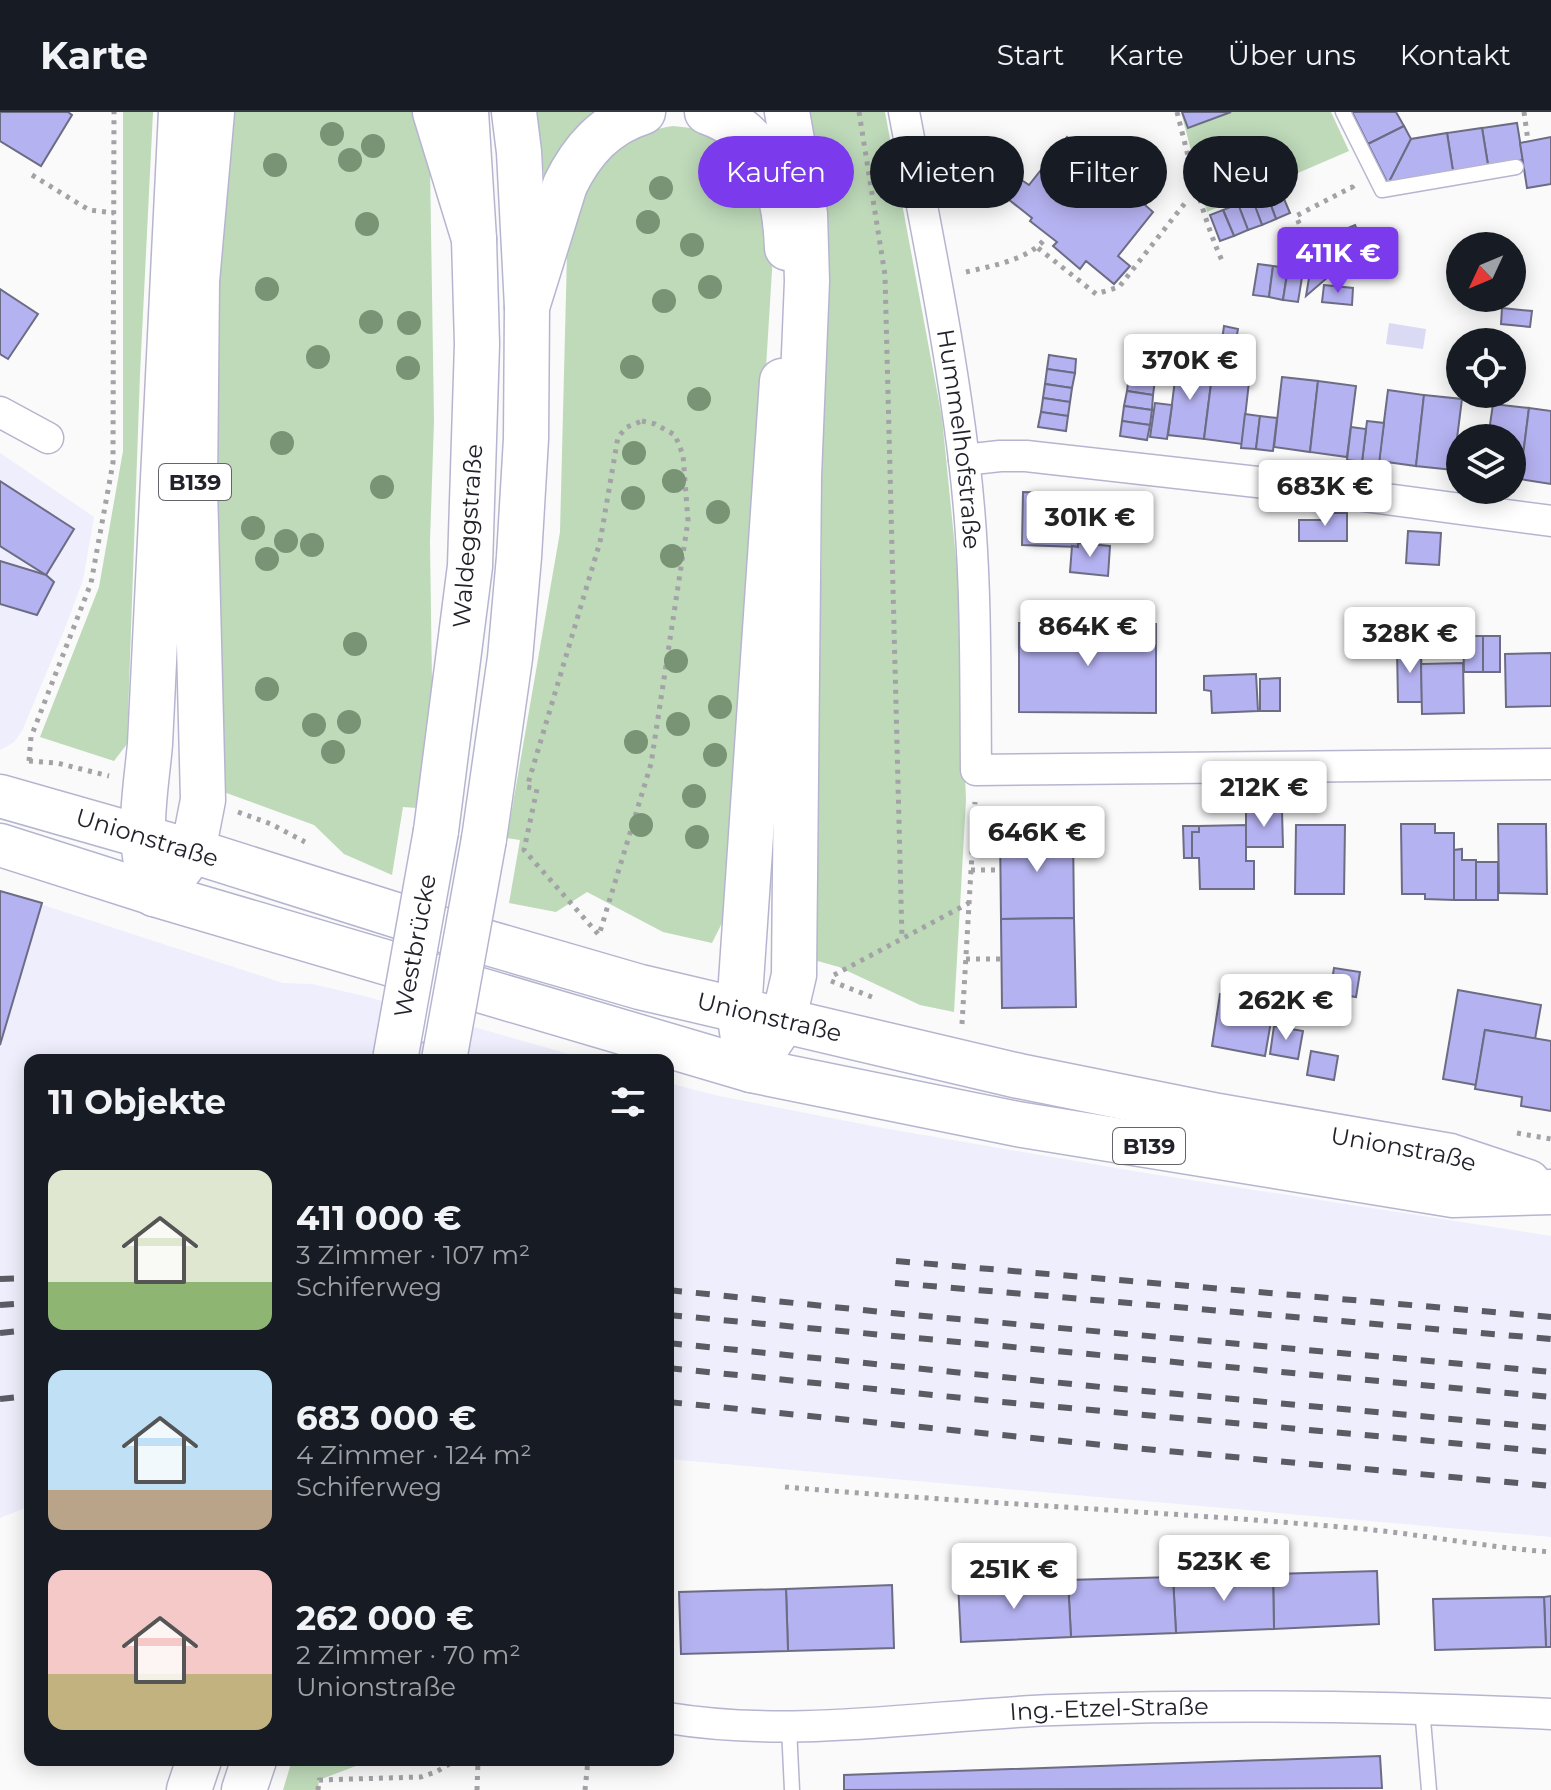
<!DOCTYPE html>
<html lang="de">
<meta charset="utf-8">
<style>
body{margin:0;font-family:Montserrat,sans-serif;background:#20242c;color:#f1f3f6;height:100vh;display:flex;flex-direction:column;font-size:30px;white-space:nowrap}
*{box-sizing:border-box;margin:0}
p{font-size:26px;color:#9ea1a6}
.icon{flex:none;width:44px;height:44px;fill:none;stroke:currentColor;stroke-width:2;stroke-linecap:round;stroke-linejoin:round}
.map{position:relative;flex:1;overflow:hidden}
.details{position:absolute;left:24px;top:942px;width:650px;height:712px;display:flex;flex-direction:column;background:#171b24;border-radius:16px;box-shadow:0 4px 20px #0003}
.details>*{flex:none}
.guide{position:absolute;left:698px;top:24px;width:732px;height:72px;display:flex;gap:16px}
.needle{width:52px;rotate:226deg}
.fabs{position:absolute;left:1446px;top:120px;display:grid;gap:16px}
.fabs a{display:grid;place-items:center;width:80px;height:80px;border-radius:50%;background:#171b24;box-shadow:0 4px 20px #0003;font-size:40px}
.price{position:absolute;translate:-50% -68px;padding:0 18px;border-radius:8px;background:#fff;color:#222;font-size:26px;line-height:52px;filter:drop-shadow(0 2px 4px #0008)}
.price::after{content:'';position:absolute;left:50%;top:48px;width:24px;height:18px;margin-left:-12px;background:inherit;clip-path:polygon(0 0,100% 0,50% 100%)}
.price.on{background:#7c3aed;color:#fff}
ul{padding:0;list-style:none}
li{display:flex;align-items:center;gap:24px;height:200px;padding:0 24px}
li span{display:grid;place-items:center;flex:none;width:224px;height:160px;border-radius:16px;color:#555}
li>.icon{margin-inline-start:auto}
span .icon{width:96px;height:96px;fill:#fffc;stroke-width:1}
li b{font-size:34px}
h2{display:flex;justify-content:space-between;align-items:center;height:96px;padding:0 24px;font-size:34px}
.tag{padding:0 28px;border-radius:36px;background:#171b24;box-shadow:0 4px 20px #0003;font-size:28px;line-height:72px}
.tag.on{background:#7c3aed;color:#fff}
header{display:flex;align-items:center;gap:48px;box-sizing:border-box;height:112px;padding:0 40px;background:#171b24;border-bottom:2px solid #363941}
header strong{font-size:38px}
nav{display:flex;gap:44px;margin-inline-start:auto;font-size:28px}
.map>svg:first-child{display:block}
</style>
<header>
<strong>Karte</strong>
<nav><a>Start</a><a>Karte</a><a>Über uns</a><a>Kontakt</a></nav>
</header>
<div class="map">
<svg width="1551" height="1678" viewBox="0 0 1551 1678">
<rect width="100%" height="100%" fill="#fafafa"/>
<!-- built -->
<g fill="#eeeefc">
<polygon points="0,341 94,405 83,468 65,516 22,619 14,630 0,638"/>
<polygon points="0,779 283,871 312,872 364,884 590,948 30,948 30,1394 0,1406"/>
<polygon points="668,971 719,984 877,1015 1139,1060 1551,1124 1551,1425 668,1347"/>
</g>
<!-- green -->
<g fill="#bedab9">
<polygon points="123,0 153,0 140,262 127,632 114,649 40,625 99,475 123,339"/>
<polygon points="228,0 419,0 430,53 434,309 430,429 432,571 417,696 403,695 392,763 344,742 314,713 221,679 214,215"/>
<polygon points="537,0 594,0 555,46 544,64"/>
<polygon points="807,0 885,0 942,306 957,456 966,688 954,900 920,893 839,855 814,848 822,418 821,159"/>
<polygon points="1181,0 1331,0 1349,39 1207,100"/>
<path d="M673,14L700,17L745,46L774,126L748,547L723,809L712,831L663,820L587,780L556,800L509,791L520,728L507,726L560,420L567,142C576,78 603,24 673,14Z"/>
<polygon points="292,1648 361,1648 361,1652 319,1668 318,1678 283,1678"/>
</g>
<!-- water -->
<polygon fill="#dbdaf5" points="1389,211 1426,217 1423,237 1386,232"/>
<!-- building -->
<g fill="#b5b2f1" stroke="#6c6c84" stroke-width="2">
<polygon points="0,0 68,0 72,3 41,54 0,29"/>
<polygon points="1182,0 1231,0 1188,16"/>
<polygon points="1352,0 1396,0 1404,14 1368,32"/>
<polygon points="1517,11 1523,48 1488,53 1482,16"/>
<polygon points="1404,14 1411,27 1388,72 1368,32"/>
<polygon points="1482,16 1488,53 1453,59 1447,21"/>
<polygon points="1447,21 1453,59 1388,72 1411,27"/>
<polygon points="1067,25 1080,35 1076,39 1095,54 1096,51 1133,82 1138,77 1150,87 1145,93 1153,100 1118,144 1130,154 1114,172 1086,149 1080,157 1053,134 1057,130 1030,109 1032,106 1003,83 1017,65 1029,73"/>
<polygon points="1551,25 1551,72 1527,76 1520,31"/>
<polygon points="1279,75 1290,101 1276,107 1266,80"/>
<polygon points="1266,80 1276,107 1262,113 1252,86"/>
<polygon points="1252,86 1262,113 1248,118 1238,92"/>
<polygon points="1238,92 1248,118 1234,124 1223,98"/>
<polygon points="1223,98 1234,124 1220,129 1210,103"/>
<polygon points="1355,113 1364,134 1306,184 1315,130"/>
<polygon points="1258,152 1273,154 1269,185 1253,183"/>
<polygon points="1273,154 1288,156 1283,188 1269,185"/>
<polygon points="1288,156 1303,159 1298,190 1283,188"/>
<polygon points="1324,173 1353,176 1352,193 1322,190"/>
<polygon points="0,177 38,202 8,247 0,242"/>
<polygon points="1502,196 1532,199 1530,215 1501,212"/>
<polygon points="1224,214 1238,217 1234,238 1221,235"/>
<polygon points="1132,234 1160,238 1158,253 1130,249"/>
<polygon points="1049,243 1076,247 1075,261 1047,257"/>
<polygon points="1130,249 1158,253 1155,268 1129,264"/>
<polygon points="1177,252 1213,256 1204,327 1168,323"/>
<polygon points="1213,256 1250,261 1242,332 1204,327"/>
<polygon points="1047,257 1075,261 1072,276 1045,272"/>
<polygon points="1129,264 1155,268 1153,283 1127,279"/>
<polygon points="1282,265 1318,269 1310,340 1274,335"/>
<polygon points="1318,269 1356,274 1347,345 1310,340"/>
<polygon points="1045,272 1072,276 1070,290 1043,286"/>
<polygon points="1388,278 1424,283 1416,354 1379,349"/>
<polygon points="1127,279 1153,283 1152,298 1124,294"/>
<polygon points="1424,283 1462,287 1453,358 1416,354"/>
<polygon points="1043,286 1070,290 1068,304 1041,300"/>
<polygon points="1155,291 1172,293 1167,327 1150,325"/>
<polygon points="1493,292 1529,296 1520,367 1512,367 1512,326 1488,326"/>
<polygon points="1124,294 1152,298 1150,313 1122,309"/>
<polygon points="1529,296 1551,299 1551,372 1520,367"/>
<polygon points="1041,300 1068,304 1066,319 1038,315"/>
<polygon points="1245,302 1260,304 1256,337 1241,336"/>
<polygon points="1260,304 1277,306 1273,339 1256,337"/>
<polygon points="1122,309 1150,313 1147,328 1120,324"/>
<polygon points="1367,309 1384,311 1379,352 1362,350"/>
<polygon points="1351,315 1366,317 1362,350 1347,348"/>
<polygon points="1456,329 1460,329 1460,363 1452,362"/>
<polygon points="0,369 74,417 46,463 0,434"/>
<polygon points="1023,380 1080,382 1078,435 1022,433"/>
<polygon points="1323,401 1347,401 1347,429 1299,429 1299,408 1323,408"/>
<polygon points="1408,419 1441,421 1439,453 1406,451"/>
<polygon points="1078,431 1110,434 1108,464 1070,460 1072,434 1078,435"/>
<polygon points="0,449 46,463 54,470 37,503 0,492"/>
<polygon points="1019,511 1156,512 1156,601 1019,600"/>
<polygon points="1463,524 1483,524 1483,560 1464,560"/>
<rect x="1483" y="524" width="17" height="36"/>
<polygon points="1397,536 1421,536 1422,590 1398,590"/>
<polygon points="1551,541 1551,594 1506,595 1505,542"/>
<polygon points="1463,551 1464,601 1422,602 1421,552"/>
<polygon points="1256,562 1258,599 1212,601 1211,579 1204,578 1204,564"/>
<polygon points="1280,566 1280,599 1260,599 1260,567"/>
<polygon points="1246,699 1282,699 1283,735 1246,735"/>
<polygon points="1401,712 1435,712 1435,721 1454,721 1454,788 1425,787 1425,782 1402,782"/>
<polygon points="1498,712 1546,712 1547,782 1499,781"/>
<polygon points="1246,713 1246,749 1254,749 1254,777 1200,777 1199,746 1192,746 1192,720 1199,720 1199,714"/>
<polygon points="1296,713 1345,713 1344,782 1295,782"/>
<polygon points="1183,714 1199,714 1199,720 1192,720 1192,746 1184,746"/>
<polygon points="1073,717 1074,806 1001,807 1000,718"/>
<polygon points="1462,737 1462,748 1476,748 1476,788 1454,788 1454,738"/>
<rect x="1476" y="750" width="22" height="38"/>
<polygon points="0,779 42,791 0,933"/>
<polygon points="1074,806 1076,895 1002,896 1001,807"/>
<polygon points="1334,856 1360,860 1356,885 1330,881"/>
<polygon points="1458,878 1541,893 1535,927 1485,918 1476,973 1443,967"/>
<polygon points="1220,882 1274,892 1265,944 1212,934"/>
<polygon points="1274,914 1303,919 1298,947 1270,942"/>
<polygon points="1485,918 1551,929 1551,999 1521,994 1522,985 1475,977"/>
<polygon points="1311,939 1338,944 1334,968 1307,963"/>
<polygon points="1377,1459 1379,1512 1274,1517 1273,1462"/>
<polygon points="1273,1462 1274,1517 1176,1521 1173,1465"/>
<polygon points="1173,1465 1176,1521 1071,1525 1068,1468"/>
<polygon points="1068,1468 1071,1525 961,1530 958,1471"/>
<polygon points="892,1473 894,1536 788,1539 786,1477"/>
<polygon points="786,1477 788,1539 681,1542 679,1480"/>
<polygon points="1551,1484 1551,1535 1546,1535 1544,1485"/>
<polygon points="1544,1485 1546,1535 1435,1538 1433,1487"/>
<polygon points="1380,1644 1382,1676 844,1678 844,1663"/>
</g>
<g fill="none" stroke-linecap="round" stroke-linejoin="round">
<defs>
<g id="lane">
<polyline points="1343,0 1382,78 1516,55"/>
<polyline points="421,923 435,869"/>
<polyline points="1422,1596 1429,1678"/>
<polyline points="789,1616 792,1678"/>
</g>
<g id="street">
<path id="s1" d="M904,0C926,116 950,231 964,348C977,451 975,555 976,658L1551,652"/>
<polyline points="0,300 48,326"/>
<polyline points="964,348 1000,344 1026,344 1266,371 1551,409"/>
<path id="s2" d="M668,1606C797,1627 925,1603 1054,1598C1220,1592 1386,1594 1551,1602"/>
</g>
<g id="secondary">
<polyline points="0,684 193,739"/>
<polyline points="0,733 154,782"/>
</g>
<g id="primary">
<polyline points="435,0 474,127 477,232 470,454 436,719"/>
<path d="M707,0C768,21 785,76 787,136"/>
<path d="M484,727L510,546L519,445L526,327L527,195L565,73C582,38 605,12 643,0"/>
<path id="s3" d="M193,739L440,817L640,875L1019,964L1218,1004L1450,1044L1528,1070"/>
<polyline points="176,762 193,739 203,688 195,375 197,169 212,0"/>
<polyline points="154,782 751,958 1017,1012 1453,1083 1551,1080"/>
<polyline points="743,926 739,899 782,269"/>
<polyline points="189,1678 199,1648"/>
<polyline points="244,1678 254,1648"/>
</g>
<g id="highway">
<polyline points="466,0 474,127"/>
<polyline points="514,0 519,40 527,195"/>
<path d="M154,782C135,726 145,688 150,632L181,0"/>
<polyline points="751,958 783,910 794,863 799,364 807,169 805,102 787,0"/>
</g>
</defs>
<!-- lane casing -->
<use href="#lane" stroke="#b6b5d0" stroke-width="17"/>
<!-- street casing -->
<use href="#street" stroke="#b6b5d0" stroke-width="33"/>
<!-- secondary casing -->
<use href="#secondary" stroke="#b6b5d0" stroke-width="45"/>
<!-- primary casing -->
<use href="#primary" stroke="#b6b5d0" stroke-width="47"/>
<!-- highway casing -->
<use href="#highway" stroke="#b6b5d0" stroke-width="47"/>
<!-- path -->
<g stroke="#a3a3a7" stroke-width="5" stroke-dasharray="4 6" stroke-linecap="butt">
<polyline points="859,0 885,163 902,827"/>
<path d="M1177,0C1190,51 1201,102 1223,151"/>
<polyline points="1524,0 1528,29"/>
<polyline points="32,63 89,98 114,101"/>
<polyline points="1286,125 1303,140 1309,141 1309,135 1296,104 1352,75 1354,78"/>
<polyline points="1038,136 1096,182 1119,175 1185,91"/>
<path d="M966,160C991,154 1028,148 1045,127"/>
<polygon points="642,309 655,312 675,323 683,343 688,409 651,652 599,823 524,738 537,677 527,675 600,430 618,325 627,315"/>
<polyline points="29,649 57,651 109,664"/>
<polyline points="29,649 31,625 91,471 113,351 114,0"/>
<polyline points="238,700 271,712 305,730"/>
<polyline points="971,758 1001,758"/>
<polyline points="966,847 1002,847"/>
<polyline points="834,863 969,791"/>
<polyline points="831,869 877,887"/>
<polyline points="962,912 975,690"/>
<polyline points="1517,1021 1551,1027"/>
<path d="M785,1375C970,1391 1156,1399 1341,1415C1411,1420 1481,1435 1551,1440"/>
<polyline points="318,1678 319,1668 421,1665 436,1660 456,1648"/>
<polyline points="477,1678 478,1648"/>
<polyline points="585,1678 588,1648"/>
</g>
<!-- lane -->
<use href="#lane" stroke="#fff" stroke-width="14"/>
<!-- street -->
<use href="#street" stroke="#fff" stroke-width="30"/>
<!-- secondary -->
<use href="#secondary" stroke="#fff" stroke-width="42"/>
<!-- primary -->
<use href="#primary" stroke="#fff" stroke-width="44"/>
<!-- highway -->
<use href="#highway" stroke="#fff" stroke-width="44"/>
<!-- rail -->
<g stroke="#5b5b63" stroke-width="6" stroke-dasharray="14 14" stroke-linecap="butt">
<polyline points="896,1149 1551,1205"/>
<polyline points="0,1167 30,1166"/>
<polyline points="895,1171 1551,1227"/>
<polyline points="668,1178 892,1201 1551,1260"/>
<polyline points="0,1193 30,1191"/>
<polyline points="668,1203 1551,1285"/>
<polyline points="0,1221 30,1218"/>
<polyline points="668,1231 1101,1275 1551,1316"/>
<polyline points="668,1256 992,1289 1551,1340"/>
<polyline points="0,1287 30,1284"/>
<polyline points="668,1290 1123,1335 1551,1374"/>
</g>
<defs>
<g id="primary-bridge">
<path id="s4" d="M395,948L436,719"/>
<polyline points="444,948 484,727"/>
</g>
</defs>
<!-- primary-bridge casing -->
<use href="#primary-bridge" stroke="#b6b5d0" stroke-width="47" stroke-linecap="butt"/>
<!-- primary-bridge -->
<use href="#primary-bridge" stroke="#fff" stroke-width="44"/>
</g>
<!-- trees -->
<g fill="#799375">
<circle cx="332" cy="22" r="12"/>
<circle cx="373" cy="34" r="12"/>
<circle cx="350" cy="48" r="12"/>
<circle cx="275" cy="53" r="12"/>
<circle cx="661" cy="76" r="12"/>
<circle cx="648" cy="110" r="12"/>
<circle cx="367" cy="112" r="12"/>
<circle cx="692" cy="133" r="12"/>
<circle cx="710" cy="175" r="12"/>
<circle cx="267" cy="177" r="12"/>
<circle cx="664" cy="189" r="12"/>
<circle cx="371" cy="210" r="12"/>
<circle cx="409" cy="211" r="12"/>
<circle cx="318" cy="245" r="12"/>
<circle cx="632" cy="255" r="12"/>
<circle cx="408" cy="256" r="12"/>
<circle cx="699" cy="287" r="12"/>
<circle cx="282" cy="331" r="12"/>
<circle cx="634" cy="341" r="12"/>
<circle cx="674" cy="369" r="12"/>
<circle cx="382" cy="375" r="12"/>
<circle cx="633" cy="386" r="12"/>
<circle cx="718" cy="400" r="12"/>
<circle cx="253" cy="416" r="12"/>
<circle cx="286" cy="429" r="12"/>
<circle cx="312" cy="433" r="12"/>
<circle cx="672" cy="444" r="12"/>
<circle cx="267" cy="447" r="12"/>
<circle cx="355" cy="532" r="12"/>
<circle cx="676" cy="549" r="12"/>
<circle cx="267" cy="577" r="12"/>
<circle cx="720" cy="595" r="12"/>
<circle cx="349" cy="610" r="12"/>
<circle cx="678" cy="612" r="12"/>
<circle cx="314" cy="613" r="12"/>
<circle cx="636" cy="630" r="12"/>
<circle cx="333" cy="640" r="12"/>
<circle cx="715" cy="643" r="12"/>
<circle cx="694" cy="684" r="12"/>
<circle cx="641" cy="713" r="12"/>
<circle cx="697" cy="725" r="12"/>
</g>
<g text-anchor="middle" stroke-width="7" stroke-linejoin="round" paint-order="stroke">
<!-- shield labels -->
<g fill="#fff" stroke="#64646b" stroke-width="2">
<rect x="159" y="352" width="72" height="36" rx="6"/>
<rect x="1113" y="1016" width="72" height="36" rx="6"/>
</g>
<g font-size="22" font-weight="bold" fill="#22222c">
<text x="195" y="378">B139</text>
<text x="1149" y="1042">B139</text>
</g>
<!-- street labels -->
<g font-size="24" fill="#22222c" stroke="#fff">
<text dy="8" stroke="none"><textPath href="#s1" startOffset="332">Hummelhofstraße</textPath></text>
<text transform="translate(468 424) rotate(-86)" y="8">Waldeggstraße</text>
<text transform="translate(147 726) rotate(17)" y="8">Unionstraße</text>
<text dy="8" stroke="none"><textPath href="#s4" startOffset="116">Westbrücke</textPath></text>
<text dy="8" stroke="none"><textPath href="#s3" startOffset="600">Unionstraße</textPath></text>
<text dy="8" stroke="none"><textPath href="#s3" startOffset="1248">Unionstraße</textPath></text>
<text dy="8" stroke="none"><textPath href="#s2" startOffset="442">Ing.-Etzel-Straße</textPath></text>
</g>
</g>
</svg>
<div class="fabs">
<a><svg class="needle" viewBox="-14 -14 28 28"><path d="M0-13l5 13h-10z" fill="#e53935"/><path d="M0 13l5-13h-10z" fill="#9ea1a6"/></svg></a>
<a><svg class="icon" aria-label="locate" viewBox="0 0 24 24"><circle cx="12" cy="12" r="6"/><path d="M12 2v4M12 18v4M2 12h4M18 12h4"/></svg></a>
<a><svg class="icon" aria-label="layers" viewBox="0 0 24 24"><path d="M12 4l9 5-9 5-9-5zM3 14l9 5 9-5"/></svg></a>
</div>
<b class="price on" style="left:1338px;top:183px">411K €</b>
<b class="price" style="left:1190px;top:290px">370K €</b>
<b class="price" style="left:1325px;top:416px">683K €</b>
<b class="price" style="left:1090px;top:447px">301K €</b>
<b class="price" style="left:1088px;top:556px">864K €</b>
<b class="price" style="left:1410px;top:563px">328K €</b>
<b class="price" style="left:1264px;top:717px">212K €</b>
<b class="price" style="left:1037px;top:762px">646K €</b>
<b class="price" style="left:1286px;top:930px">262K €</b>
<b class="price" style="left:1224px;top:1491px">523K €</b>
<b class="price" style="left:1014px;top:1499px">251K €</b>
<div class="guide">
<a class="tag on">Kaufen</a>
<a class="tag">Mieten</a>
<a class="tag">Filter</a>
<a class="tag">Neu</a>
</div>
<section class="details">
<h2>11 Objekte<svg class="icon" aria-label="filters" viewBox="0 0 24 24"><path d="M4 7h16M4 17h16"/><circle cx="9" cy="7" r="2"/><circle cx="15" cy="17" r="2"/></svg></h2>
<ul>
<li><span style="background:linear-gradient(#dfe7d0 70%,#8fb573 0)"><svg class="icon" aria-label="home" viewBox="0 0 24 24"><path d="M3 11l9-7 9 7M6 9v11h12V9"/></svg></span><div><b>411 000 €</b><p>3 Zimmer · 107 m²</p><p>Schiferweg</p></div></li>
<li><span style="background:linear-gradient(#bfe0f5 75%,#b9a48a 0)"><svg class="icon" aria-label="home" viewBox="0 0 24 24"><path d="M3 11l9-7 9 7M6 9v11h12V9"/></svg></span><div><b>683 000 €</b><p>4 Zimmer · 124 m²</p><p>Schiferweg</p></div></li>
<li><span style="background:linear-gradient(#f6c9c9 65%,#c2b280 0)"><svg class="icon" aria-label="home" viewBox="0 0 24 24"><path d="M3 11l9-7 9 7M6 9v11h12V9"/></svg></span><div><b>262 000 €</b><p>2 Zimmer · 70 m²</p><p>Unionstraße</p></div></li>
</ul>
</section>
</div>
